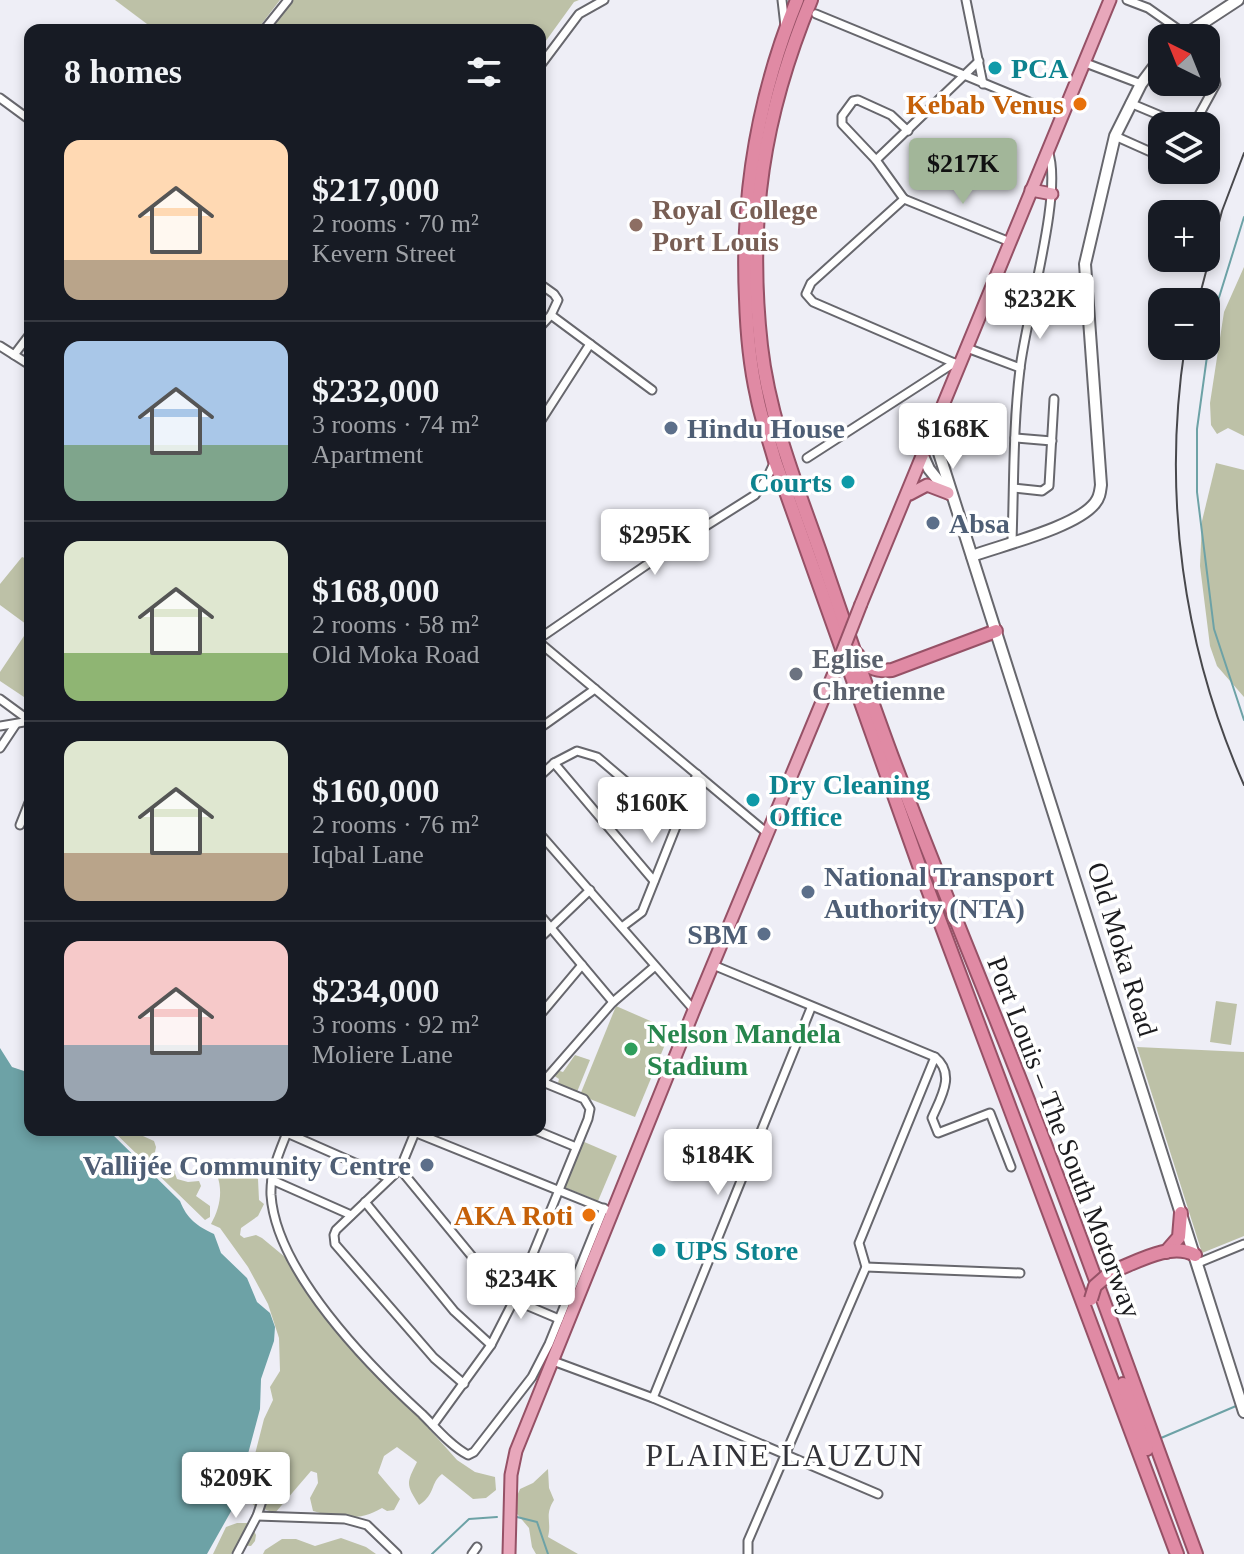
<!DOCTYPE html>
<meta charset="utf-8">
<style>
body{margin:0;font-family:Georgia,serif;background:#20242c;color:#f1f3f6;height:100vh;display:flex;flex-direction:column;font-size:30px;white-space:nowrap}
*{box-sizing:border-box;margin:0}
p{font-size:26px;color:#9ea1a6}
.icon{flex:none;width:44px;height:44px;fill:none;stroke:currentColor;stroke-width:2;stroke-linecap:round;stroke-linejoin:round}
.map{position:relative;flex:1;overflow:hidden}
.side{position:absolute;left:24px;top:24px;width:522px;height:1112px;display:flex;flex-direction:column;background:#171b24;border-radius:16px;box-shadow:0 4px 12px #0003}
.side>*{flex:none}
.needle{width:52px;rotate:317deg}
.fabs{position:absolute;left:1148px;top:24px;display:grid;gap:16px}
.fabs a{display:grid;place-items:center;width:72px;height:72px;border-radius:16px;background:#171b24;box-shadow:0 4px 12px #0003;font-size:40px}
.price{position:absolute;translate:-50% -68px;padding:0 18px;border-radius:8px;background:#fff;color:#222;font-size:26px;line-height:52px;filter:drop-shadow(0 2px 4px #0008)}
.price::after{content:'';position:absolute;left:50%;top:48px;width:24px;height:18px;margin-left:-12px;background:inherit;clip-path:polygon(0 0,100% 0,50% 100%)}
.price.current{background:#a2b699;color:#111}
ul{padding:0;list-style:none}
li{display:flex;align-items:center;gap:24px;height:200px;padding:0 40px}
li+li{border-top:2px solid #363941}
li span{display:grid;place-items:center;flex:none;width:224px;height:160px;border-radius:16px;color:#555}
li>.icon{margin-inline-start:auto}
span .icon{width:96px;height:96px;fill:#fffc;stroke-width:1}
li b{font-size:34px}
h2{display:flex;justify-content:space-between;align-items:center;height:96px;padding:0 40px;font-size:34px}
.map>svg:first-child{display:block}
</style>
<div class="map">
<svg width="1244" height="1554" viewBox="0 0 1244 1554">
<rect width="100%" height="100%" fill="#eeeef6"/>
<!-- green -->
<g fill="#bdc1a7">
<polygon points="115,0 280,0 257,30 155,30"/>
<polygon points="293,0 579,0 574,2 540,49 540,30 271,30"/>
<polygon points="1244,267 1244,436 1228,428 1217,434 1211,425 1210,403 1224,312"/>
<polygon points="1216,463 1244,470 1244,697 1217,666 1210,646 1200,566 1202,521"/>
<polygon points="22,557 30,560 30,701 0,681 0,672 30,627 0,605 0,584"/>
<polygon points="1216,1001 1237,1004 1231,1045 1210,1042"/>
<polygon points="616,1006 671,1030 635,1117 580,1095"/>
<polygon points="1137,1047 1244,1052 1244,1236 1202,1253"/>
<polygon points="575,1055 590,1060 577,1092 558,1083 559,1079 553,1075 557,1070 563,1072"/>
<polygon points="112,1130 140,1130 143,1136 154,1141 156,1147 154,1157 173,1168 177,1179 188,1182 199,1181 201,1186 196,1196 210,1206 210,1217 205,1220"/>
<polygon points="582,1141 617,1156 598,1201 564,1187"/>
<path d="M232,1162L246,1164L258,1179L259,1200L264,1204L258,1216L241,1228L240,1235L244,1238L256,1235L262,1238L291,1262L316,1302L457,1460L475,1472L495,1477L496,1490L486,1498L473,1499L442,1474C430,1483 436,1494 419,1505C406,1484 406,1484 417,1462L397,1447L384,1456L378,1473L400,1499L394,1510L387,1511L382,1508C359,1522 337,1518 313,1511L310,1498L318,1483L317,1473L311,1471L275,1513L255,1506L244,1497L264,1419L273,1400L270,1387L280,1371L279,1338L268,1304L248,1267L220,1228L211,1224C220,1208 223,1191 217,1175L220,1169Z"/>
<path d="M548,1469L549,1488L554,1500C544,1516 552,1521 548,1537L578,1554H536L532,1547L529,1528L512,1508L520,1489L533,1483Z"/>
<polygon points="237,1523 250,1523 256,1535 255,1541 251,1546 238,1545 231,1554 213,1554 226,1527"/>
<polygon points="341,1538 366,1547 376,1554 263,1554 265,1550 282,1539 296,1539 315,1546"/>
</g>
<!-- water -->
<path fill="#6da2a6" d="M0,1048L12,1067L30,1073V1130H108L180,1201C187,1219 197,1226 214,1234L221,1253L247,1278L257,1302L270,1313L275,1327L274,1341L261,1379L260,1409L234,1506L207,1554H0Z"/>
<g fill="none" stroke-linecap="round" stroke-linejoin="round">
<!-- stream -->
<g stroke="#6da2a6" stroke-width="2">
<polyline points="1244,217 1212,320 1197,429 1197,492 1214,629 1244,720"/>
<polyline points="1161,1438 1236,1406"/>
<polyline points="517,1517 537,1522 548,1554"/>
<polyline points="432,1554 469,1519 497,1517"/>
</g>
<defs>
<g id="minor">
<polyline points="782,0 785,26"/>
<polyline points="966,0 983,84"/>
<polyline points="1127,0 1148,8 1185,34"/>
<polyline points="816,14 1061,115"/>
<polyline points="264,30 288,0"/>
<polyline points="1083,62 1141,84"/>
<polyline points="540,66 579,14 604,0"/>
<polyline points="0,98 30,120"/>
<polyline points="1130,103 1185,126"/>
<polyline points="1193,126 1216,84 1215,79 1206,74"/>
<polyline points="1115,136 1162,157"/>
<polyline points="876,160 979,61"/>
<polyline points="904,199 811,283 806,294 813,302 959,365"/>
<polyline points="904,199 876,160 842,124 842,116 853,101 858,100 891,115 908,131"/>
<polyline points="904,199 1010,242"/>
<polyline points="540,284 554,294 558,300 551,315 540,327"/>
<polyline points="551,315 652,390"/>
<polyline points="0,346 30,365"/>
<polyline points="967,348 1020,368"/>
<polyline points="14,355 30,334"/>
<polyline points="540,422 590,344"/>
<polyline points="1015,438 1052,441"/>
<polyline points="807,458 954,363"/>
<polyline points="1014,488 1042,491 1049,486 1054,399"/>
<path d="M1012,541C1014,484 1013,426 1020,369C1025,320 1064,191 1048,151"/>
<polyline points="540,638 674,546 755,495 767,478 775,461"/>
<polyline points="540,643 767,833"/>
<polyline points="0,699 30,721"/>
<polyline points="0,726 30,721"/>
<polyline points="540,728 595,689"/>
<polyline points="0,748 16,724"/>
<polyline points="554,763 654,881"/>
<polyline points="540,776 554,763 577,751 597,757 677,825"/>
<polyline points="20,825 30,800"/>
<polyline points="540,834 694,1010"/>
<polyline points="540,915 613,1002"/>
<polyline points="622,927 642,912 697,774"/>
<polyline points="540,938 590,890"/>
<path d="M713,965L935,1057C956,1074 941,1097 932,1118L938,1133L990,1113L1011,1167"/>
<polyline points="540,1015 582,965"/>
<polyline points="543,1082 613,1002 654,967"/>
<path d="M288,1130C280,1151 270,1171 271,1195C276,1271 368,1365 422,1414C436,1428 451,1446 468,1455L474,1452L532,1377L549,1344L604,1208"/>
<polyline points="409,1130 607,1210"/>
<polyline points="416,1130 400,1169 336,1230 334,1235 335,1244 434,1358 464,1384"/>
<polyline points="535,1130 576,1147"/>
<polyline points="287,1133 389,1178"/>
<polyline points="400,1169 498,1288 514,1300 559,1319"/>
<polyline points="272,1180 351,1215"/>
<polyline points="365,1202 454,1311 491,1345"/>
<polyline points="1198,1263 1244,1244"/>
<polyline points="866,1267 1020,1273"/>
<polyline points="553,1361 653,1398 878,1494"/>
<polyline points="653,1398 811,1008"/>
<polyline points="433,1425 491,1345 514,1300 588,1119 590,1109 584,1099 540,1081"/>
<polyline points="257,1516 345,1519 367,1525 397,1554"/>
<polyline points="237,1554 257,1516 264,1495"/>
<polyline points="472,1554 477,1547"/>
<polyline points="748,1554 748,1541 866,1267 859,1243 935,1057"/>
</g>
<g id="secondary">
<polyline points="1180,38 1238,0"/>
<polyline points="932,431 1244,1412"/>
<polyline points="923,456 929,469 949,494"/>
<path d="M972,556C1002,545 1077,527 1095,503C1100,497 1100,492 1101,485L1085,264L1115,136L1141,84L1162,56"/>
</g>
<g id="primary">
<polyline points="1031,190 1052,194"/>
<polyline points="910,494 927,485 948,493"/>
<polyline points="861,604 1110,0"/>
<polyline points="509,1554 511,1475 516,1451 694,1010 834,673"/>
</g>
<g id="trunk">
<path d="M797,0C758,96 741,195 746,299C747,331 750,365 757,396C761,418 769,439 775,461L921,871L1177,1554"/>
<path d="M811,0C763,116 747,220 761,346C769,417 796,484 820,552C842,616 864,681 888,746C928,854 973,960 1015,1067C1079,1228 1136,1392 1196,1554"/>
<path d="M857,654C866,667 875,672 892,670L996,631"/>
<polyline points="1166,1252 1179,1237 1181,1213"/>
<path d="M1111,1272C1135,1263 1171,1241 1195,1255"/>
<polyline points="1123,1384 1147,1449"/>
</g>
</defs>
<!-- minor casing -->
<use href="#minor" stroke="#67676d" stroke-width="11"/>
<!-- secondary casing -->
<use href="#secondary" stroke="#67676d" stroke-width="14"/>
<!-- primary casing -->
<use href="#primary" stroke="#965166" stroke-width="15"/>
<!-- trunk casing -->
<use href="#trunk" stroke="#965166" stroke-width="16"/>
<!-- minor -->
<use href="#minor" stroke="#fff" stroke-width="7"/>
<!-- secondary -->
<use href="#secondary" stroke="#fff" stroke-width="10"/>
<!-- primary -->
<use href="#primary" stroke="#e8a7bb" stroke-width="11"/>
<!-- trunk -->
<use href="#trunk" stroke="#e08aa4" stroke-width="12"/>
<!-- tram -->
<g stroke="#48484c" stroke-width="2">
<polyline points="1198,302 1222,211 1244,153"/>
<path d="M1185,346C1162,495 1183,647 1244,785"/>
</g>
<defs>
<polyline id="primary-bridge" points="834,673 861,604"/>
<polyline id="trunk-bridge" points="1091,1299 1095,1286 1111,1272"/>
</defs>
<!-- primary-bridge casing -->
<use href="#primary-bridge" stroke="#965166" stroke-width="15" stroke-linecap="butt"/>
<!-- trunk-bridge casing -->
<use href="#trunk-bridge" stroke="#965166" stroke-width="16" stroke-linecap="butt"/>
<!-- primary-bridge -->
<use href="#primary-bridge" stroke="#e8a7bb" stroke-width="11"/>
<!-- trunk-bridge -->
<use href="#trunk-bridge" stroke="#e08aa4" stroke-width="12"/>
</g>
<!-- markers -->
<g fill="#0f9aa8" stroke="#fff" stroke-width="3">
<circle cx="995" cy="68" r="8"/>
<circle cx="848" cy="482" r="8"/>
<circle cx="753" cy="800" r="8"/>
<circle cx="659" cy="1250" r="8"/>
</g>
<g fill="#e8710a" stroke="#fff" stroke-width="3">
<circle cx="1080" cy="104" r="8"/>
<circle cx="589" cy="1215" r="8"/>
</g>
<circle fill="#8d6e63" stroke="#fff" stroke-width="3" cx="636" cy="225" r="8"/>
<g fill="#5c6f8a" stroke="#fff" stroke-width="3">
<circle cx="671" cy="428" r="8"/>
<circle cx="933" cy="523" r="8"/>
<circle cx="808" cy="892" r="8"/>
<circle cx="764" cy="934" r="8"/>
<circle cx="427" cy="1165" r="8"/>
</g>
<circle fill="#6b7280" stroke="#fff" stroke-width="3" cx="796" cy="674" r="8"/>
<circle fill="#2e9e5b" stroke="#fff" stroke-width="3" cx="631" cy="1049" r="8"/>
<g text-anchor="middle" stroke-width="7" stroke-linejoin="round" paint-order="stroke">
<!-- culture labels -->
<g font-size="28" font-weight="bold" fill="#0d838f" stroke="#fff" text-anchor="start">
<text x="1011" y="78">PCA</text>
<text x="832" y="492" text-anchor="end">Courts</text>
<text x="769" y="794">Dry Cleaning<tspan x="769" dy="32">Office</tspan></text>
<text x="675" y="1260">UPS Store</text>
</g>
<!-- food labels -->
<g font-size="28" font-weight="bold" fill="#c56008" stroke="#fff" text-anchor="end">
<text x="1064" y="114">Kebab Venus</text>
<text x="573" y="1225">AKA Roti</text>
</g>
<!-- education labels -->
<g font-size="28" font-weight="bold" fill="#785e54" stroke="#fff" text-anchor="start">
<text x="652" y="219">Royal College<tspan x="652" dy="32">Port Louis</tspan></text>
</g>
<!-- service labels -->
<g font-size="28" font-weight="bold" fill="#4e5e75" stroke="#fff" text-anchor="start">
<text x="687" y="438">Hindu House</text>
<text x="949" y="533">Absa</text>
<text x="824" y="886">National Transport<tspan x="824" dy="32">Authority (NTA)</tspan></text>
<text x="748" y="944" text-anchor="end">SBM</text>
<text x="411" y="1175" text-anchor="end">Vallijée Community Centre</text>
</g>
<!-- worship labels -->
<g font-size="28" font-weight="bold" fill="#5b616d" stroke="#fff" text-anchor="start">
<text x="812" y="668">Eglise<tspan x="812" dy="32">Chretienne</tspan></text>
</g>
<!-- street labels -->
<g font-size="28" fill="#1c1c1f" stroke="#fff">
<text transform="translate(1123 949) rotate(73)" y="10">Old Moka Road</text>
<text transform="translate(1065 1137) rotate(69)" y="10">Port Louis – The South Motorway</text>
</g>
<!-- leisure labels -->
<g font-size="28" font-weight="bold" fill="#27864d" stroke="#fff" text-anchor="start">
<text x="647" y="1043">Nelson Mandela<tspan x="647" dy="32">Stadium</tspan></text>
</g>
<!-- quarter labels -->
<g font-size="32" letter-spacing="2" fill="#333339" stroke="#fff">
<text x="785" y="1466">PLAINE LAUZUN</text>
</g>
</g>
</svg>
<div class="fabs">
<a><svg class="needle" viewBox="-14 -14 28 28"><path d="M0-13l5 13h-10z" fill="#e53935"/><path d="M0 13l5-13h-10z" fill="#9ea1a6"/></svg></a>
<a><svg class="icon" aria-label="layers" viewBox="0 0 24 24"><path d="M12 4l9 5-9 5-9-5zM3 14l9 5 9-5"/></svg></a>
<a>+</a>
<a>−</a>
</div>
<b class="price current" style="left:963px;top:206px">$217K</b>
<b class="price" style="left:1040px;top:341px">$232K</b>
<b class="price" style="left:953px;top:471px">$168K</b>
<b class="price" style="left:655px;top:577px">$295K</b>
<b class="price" style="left:652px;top:845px">$160K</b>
<b class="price" style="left:718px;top:1197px">$184K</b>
<b class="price" style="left:521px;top:1321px">$234K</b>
<b class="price" style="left:236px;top:1520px">$209K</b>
<section class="side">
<h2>8 homes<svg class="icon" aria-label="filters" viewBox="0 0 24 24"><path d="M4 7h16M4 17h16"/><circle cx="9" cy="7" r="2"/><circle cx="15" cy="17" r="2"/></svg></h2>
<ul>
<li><span style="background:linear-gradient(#ffd9b3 75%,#b9a48a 0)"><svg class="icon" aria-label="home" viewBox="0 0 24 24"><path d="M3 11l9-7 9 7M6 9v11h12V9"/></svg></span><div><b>$217,000</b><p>2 rooms · 70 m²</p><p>Kevern Street</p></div></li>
<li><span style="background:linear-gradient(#a9c7e8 65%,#7fa58c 0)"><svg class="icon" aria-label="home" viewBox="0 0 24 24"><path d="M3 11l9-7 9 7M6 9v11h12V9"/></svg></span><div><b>$232,000</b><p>3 rooms · 74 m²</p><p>Apartment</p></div></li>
<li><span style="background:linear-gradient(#dfe7d0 70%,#8fb573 0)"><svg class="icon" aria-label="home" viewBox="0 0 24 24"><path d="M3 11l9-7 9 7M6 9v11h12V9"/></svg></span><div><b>$168,000</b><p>2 rooms · 58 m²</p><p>Old Moka Road</p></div></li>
<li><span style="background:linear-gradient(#dfe7d0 70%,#b9a48a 0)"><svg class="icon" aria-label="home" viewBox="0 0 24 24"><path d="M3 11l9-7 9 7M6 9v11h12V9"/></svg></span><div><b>$160,000</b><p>2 rooms · 76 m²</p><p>Iqbal Lane</p></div></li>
<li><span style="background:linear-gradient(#f6c9c9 65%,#9aa5b1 0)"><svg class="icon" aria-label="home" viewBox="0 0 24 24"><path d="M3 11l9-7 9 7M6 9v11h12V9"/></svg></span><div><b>$234,000</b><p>3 rooms · 92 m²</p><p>Moliere Lane</p></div></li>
</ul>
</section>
</div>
